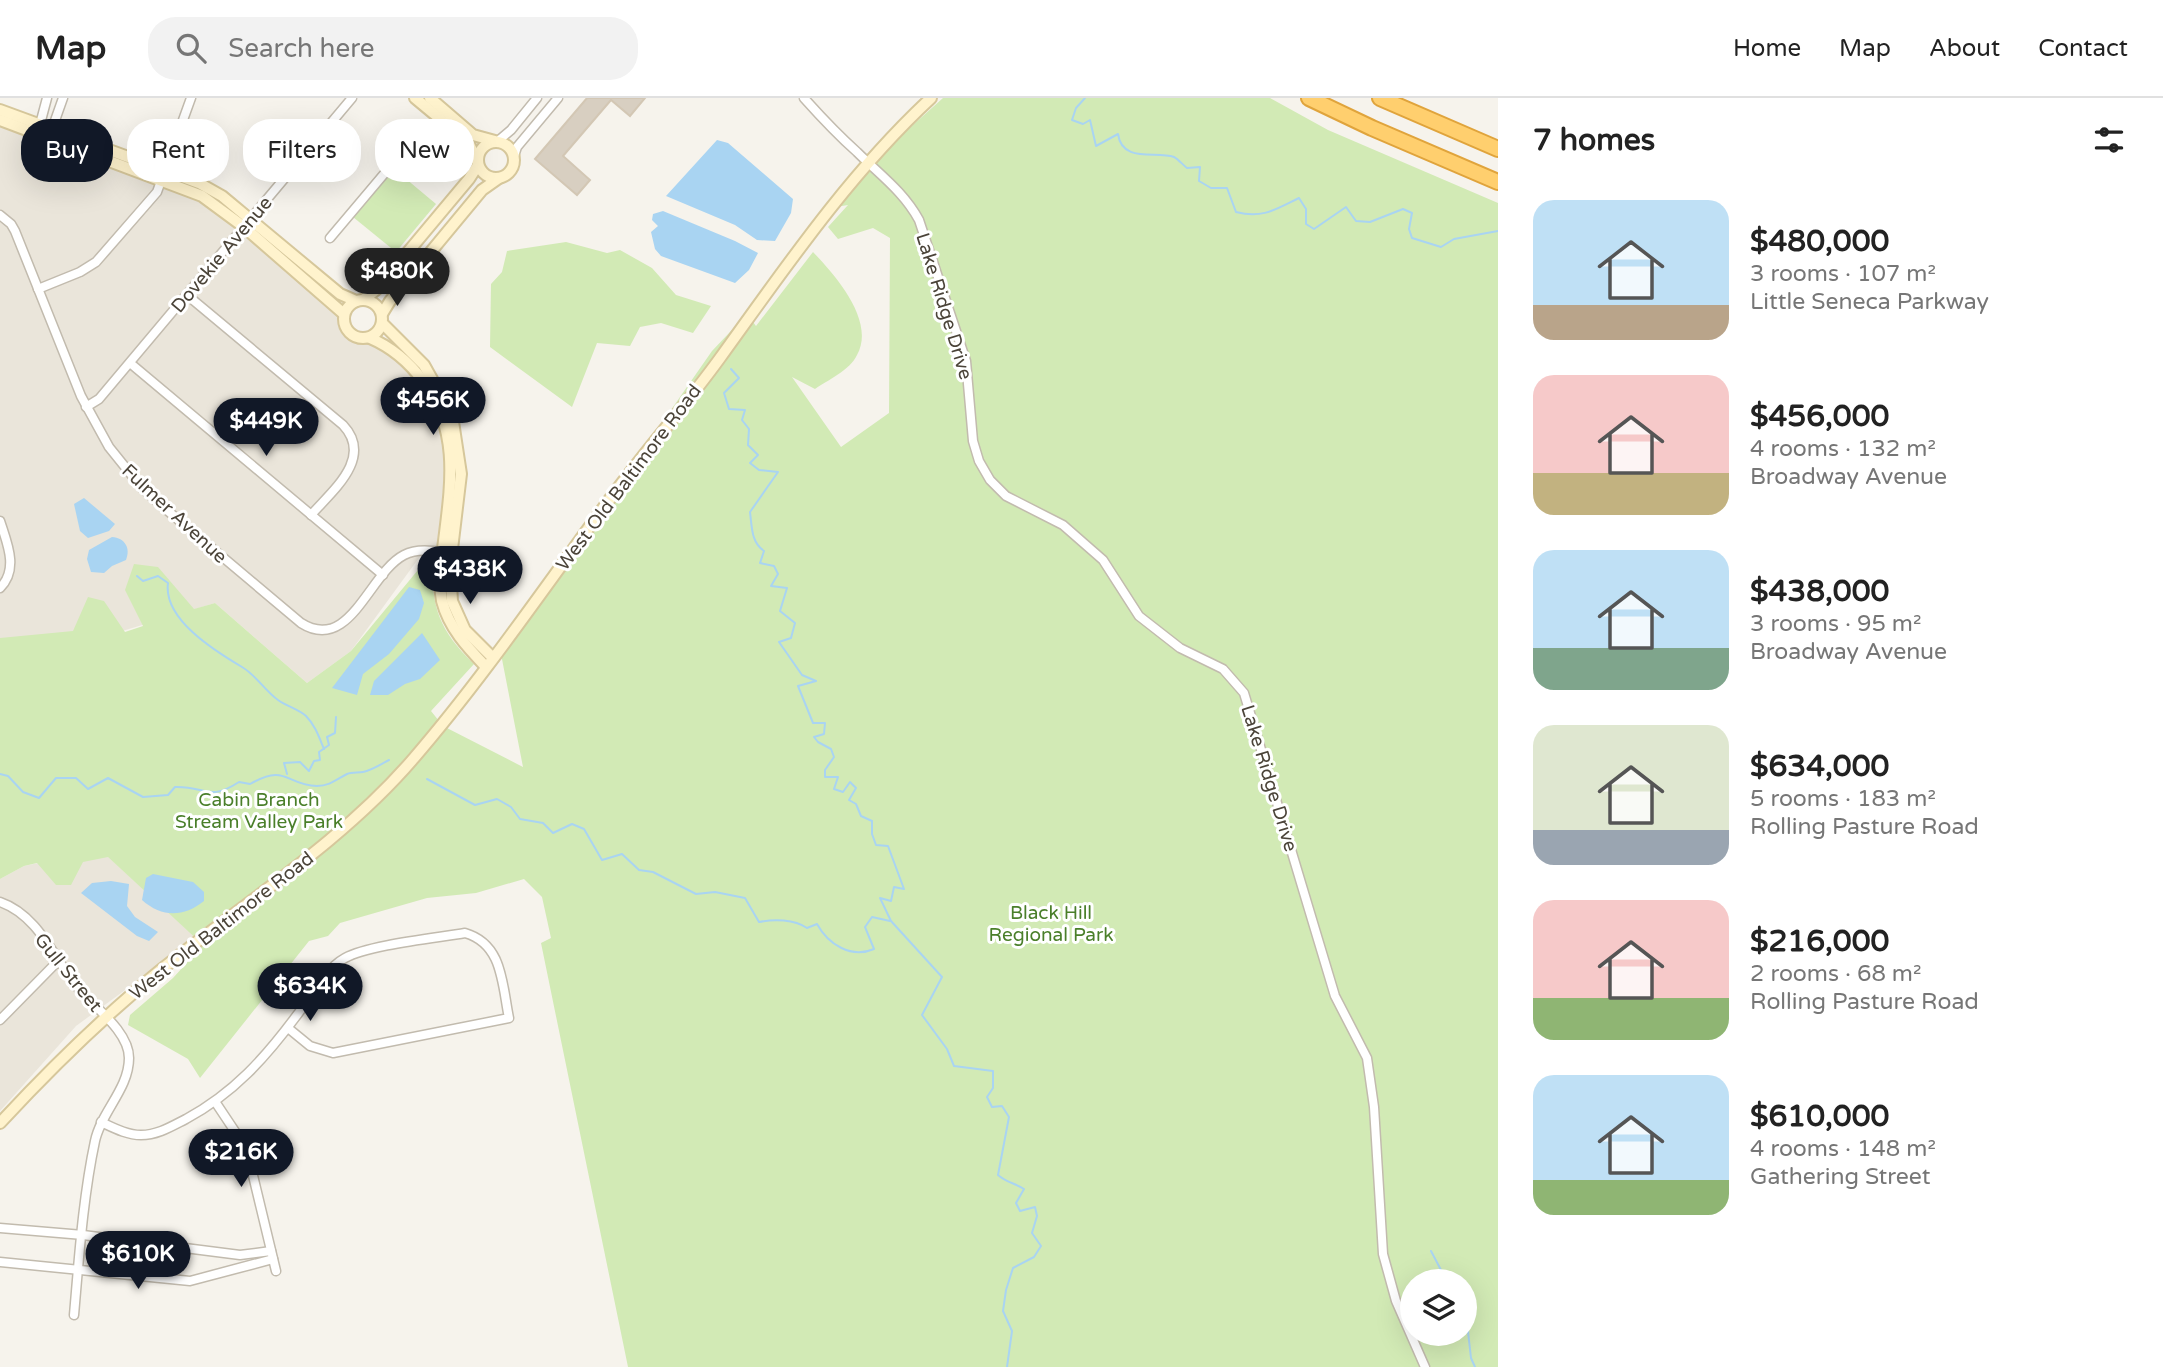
<!DOCTYPE html>
<meta charset="utf-8">
<style>
body{margin:0;font-family:"Varela Round",sans-serif;background:#f2f2f2;color:#222;height:100vh;display:flex;flex-direction:column;font-size:26px;white-space:nowrap}
*{box-sizing:border-box;margin:0}
p{font-size:23px;color:#767676}
.icon{flex:none;width:38px;height:38px;fill:none;stroke:currentColor;stroke-width:2;stroke-linecap:round;stroke-linejoin:round}
.map{position:relative;flex:1;overflow:hidden}
.sheet{display:flex;flex-direction:column;background:#fff;width:665px}
.sheet>*{flex:none}
.guide{position:absolute;left:21px;top:21px;width:665px;height:63px;display:flex;gap:14px}
.buttons{position:absolute;left:1400px;top:1171px;display:grid;gap:14px}
.buttons a{display:grid;place-items:center;width:77px;height:77px;border-radius:50%;background:#fff;box-shadow:0 7px 28px #0002;font-size:35px}
.price{position:absolute;translate:-50% -60px;padding:0 16px;border-radius:24px;background:#111827;color:#fff;font-size:23px;line-height:46px;filter:drop-shadow(0 2px 4px #0008)}
.price::after{content:'';position:absolute;left:50%;top:42px;width:21px;height:16px;margin-left:-10px;background:inherit;clip-path:polygon(0 0,100% 0,50% 100%)}
.price.active{background:#222;color:#fff}
ul{padding:0;list-style:none}
li{display:flex;align-items:center;gap:21px;height:175px;padding:0 35px}
li span{display:grid;place-items:center;flex:none;width:196px;height:140px;border-radius:21px;color:#555}
li>.icon{margin-inline-start:auto}
span .icon{width:84px;height:84px;fill:#fffc;stroke-width:1}
li b{font-size:30px}
h2{display:flex;justify-content:space-between;align-items:center;height:84px;padding:0 35px;font-size:30px}
.tag{padding:0 24px;border-radius:28px;background:#fff;box-shadow:0 7px 28px #0002;font-size:24px;line-height:63px}
.tag.active{background:#111827;color:#fff}
header{display:flex;align-items:center;gap:42px;box-sizing:border-box;height:98px;padding:0 35px;background:#fff;border-bottom:2px solid #e0e0e0}
header strong{font-size:33px}
nav{display:flex;gap:38px;margin-inline-start:auto;font-size:24px}
.search{width:490px;height:63px;background:#f2f2f2;display:flex;align-items:center;gap:18px;box-sizing:border-box;padding:0 24px;border-radius:28px;color:#767676;font-size:26px}
main{display:flex;flex:1;min-height:0}
.map>svg:first-child{display:block}
</style>
<header>
<strong>Map</strong>
<div class="search"><svg class="icon" aria-label="search" viewBox="0 0 24 24"><circle cx="10" cy="10" r="6"/><path d="M15 15l6 6"/></svg>Search here</div>
<nav><a>Home</a><a>Map</a><a>About</a><a>Contact</a></nav>
</header>
<main>
<div class="map">
<svg width="1498" height="1269" viewBox="0 0 1498 1269">
<rect width="100%" height="100%" fill="#f6f3ec"/>
<!-- residential -->
<g fill="#eae5da">
<polygon points="0,22 202,98 344,221 347,232 353,238 370,240 417,275 449,338 442,454 424,453 351,553 307,585 215,505 0,570"/>
<polygon points="78,731 196,840 76,928 0,1013 0,781 24,768 48,763"/>
</g>
<!-- green -->
<g fill="#d2eab5" fill-rule="evenodd">
<path d="M943,0H1270L1328,32L1498,105V1269H628L541,845L551,840L542,799L524,781L476,795L427,800L340,825L328,838L309,843L200,980L188,961L128,927L130,917L173,880L203,847L108,759L83,764L71,787H56L37,765L24,768L0,781V540L73,533L88,499L104,503L125,534L143,528L125,492L134,466L158,469L194,511L215,505L307,585L351,553L432,455C431,507 437,530 474,566L431,613L443,628L523,669L501,556L712,253L747,216L756,228L813,154C835,177 876,223 857,257C850,272 828,282 815,291L792,279L841,349L889,315L890,140L873,130L838,141L828,129L848,107L836,109L885,52ZM1412,1183H1465V1236H1412Z"/>
<polygon points="393,70 436,106 396,154 353,119"/>
<polygon points="566,144 607,155 620,152 652,170 676,197 711,208 693,235 661,225 640,229 630,248 597,245 572,309 490,249 491,186 502,174 507,153"/>
</g>
<!-- water -->
<g fill="#a9d4f2">
<polygon points="717,42 728,45 793,101 791,115 775,143 757,142 735,127 666,98"/>
<polygon points="663,113 735,143 758,155 749,172 735,185 661,158 655,151 651,134 658,128 652,122 653,116"/>
<polygon points="84,400 115,426 109,433 88,440 80,433 74,406"/>
<path d="M112,439C125,440 131,450 126,462L112,468L104,475L91,474L87,461L89,452Z"/>
<polygon points="409,489 420,492 424,505 419,521 389,556 363,576 357,597 332,590"/>
<polygon points="422,535 440,562 420,581 405,586 388,597 370,597 374,583"/>
<path d="M153,776L193,784L204,794V803C184,819 162,820 142,802L146,780Z"/>
<polygon points="111,783 129,786 127,808 135,819 158,834 149,843 137,838 81,795 92,785"/>
</g>
<g fill="none" stroke-linecap="round" stroke-linejoin="round">
<!-- stream -->
<g stroke="#a9d4f2" stroke-width="2">
<path d="M1085,0L1076,10L1072,22L1083,26L1090,22L1096,48L1118,36C1122,65 1155,53 1174,59C1178,61 1183,67 1187,70L1200,69L1199,83L1211,90H1227L1236,114C1263,121 1276,111 1299,100L1306,111V126L1314,131L1346,109L1356,123L1370,124L1403,111L1412,115L1409,131L1412,140L1441,149L1454,141L1498,133"/>
<path d="M731,271L739,280L724,295L729,311L745,312L742,322L749,331L748,347L758,357L750,365L759,372L778,374L750,414C752,429 751,444 764,453L760,465L774,468L778,476L771,488L787,490L780,513L795,525L791,540L779,544L802,577L816,583L798,588L813,625H825L824,636L814,639L818,644L831,651L834,659L825,672V679H838L834,691L843,694L850,684L856,690L849,702L856,706L861,718L872,723V736L876,747L888,748L904,791L894,789L891,803L880,800L891,823L942,879L922,917L947,951L954,968L993,973V990L987,999L992,1009L1002,1008L1009,1019L998,1077C1007,1085 1015,1085 1024,1091L1016,1105L1020,1113L1035,1109L1037,1118L1032,1135L1041,1148L1034,1159L1013,1170L1006,1192L1003,1213L1012,1233L1007,1269"/>
<path d="M137,478L143,483L158,478L168,485C163,521 215,553 242,569C256,577 265,593 278,602C286,608 298,611 306,618C315,627 319,639 324,651"/>
<path d="M0,676L8,678L23,694L39,700L56,680H76L88,691L108,680L143,699L168,697L175,689C206,688 208,704 239,684L250,686C287,665 285,687 317,688C330,688 337,681 347,676C352,674 358,675 363,674C372,672 381,666 389,662"/>
<polyline points="287,676 284,665 300,664 309,673 314,663 320,662 319,654 329,647 327,639 335,635 336,619"/>
<path d="M427,681L475,707L497,701L511,709L520,721L543,725L553,735L572,726L584,731L602,762L622,756L639,772L653,774L696,796L715,794L745,800L759,824C774,821 794,821 807,830L817,826C828,846 851,861 874,851L865,829L872,819L890,823"/>
<polyline points="222,704 222,695"/>
<polyline points="1431,1153 1441,1172 1442,1183"/>
<polyline points="1465,1207 1471,1260 1475,1269"/>
</g>
</g>
<!-- building -->
<polygon fill="#d8cfc1" stroke="#d3c7b4" stroke-width="2" points="587,0 645,0 630,18 611,2 563,58 590,82 577,97 535,61"/>
<g fill="none" stroke-linecap="round" stroke-linejoin="round">
<defs>
<g id="street">
<path d="M804,0C821,19 838,37 857,54C880,77 903,93 919,122L966,263L973,343L979,363L990,382L1006,398L1063,427L1103,462L1139,518L1180,550L1223,571L1244,595L1335,898L1367,960L1374,1009L1383,1156L1396,1203L1425,1269"/>
<polyline points="39,30 47,0"/>
<polyline points="48,32 52,31 63,0"/>
<polyline points="498,43 511,32 537,0"/>
<polyline points="514,58 517,49 558,0"/>
<path d="M0,117L11,126L15,133L81,298L109,349L142,390L162,408L301,525C350,556 369,475 404,457C418,450 434,453 448,455"/>
<polyline points="330,140 411,44"/>
<polyline points="38,191 80,174 96,164 157,94 191,0"/>
<path d="M187,197L343,327C374,360 332,393 311,417"/>
<polyline points="130,265 383,477"/>
<polyline points="86,309 99,301 352,0"/>
<path d="M0,423C7,445 19,471 0,490"/>
<path d="M0,804C38,817 54,860 77,889C93,908 129,933 129,960C129,991 101,1014 95,1043C83,1099 79,1160 74,1217"/>
<polyline points="0,922 60,861"/>
<polyline points="216,1005 244,1047 250,1065 276,1173"/>
<path d="M101,1024C114,1030 127,1037 141,1037C158,1037 172,1028 186,1021C234,995 265,960 297,917C311,899 325,871 345,860C368,847 436,840 465,835C503,846 502,886 509,920L333,955L310,948L288,930"/>
<polyline points="0,1130 83,1137 240,1157 271,1153"/>
<polyline points="0,1164 190,1183 273,1161"/>
</g>
<g id="secondary">
<polyline points="415,0 468,44 477,63"/>
<polyline points="430,0 473,37 495,43"/>
<polyline points="0,12 199,85 222,98 340,196 356,203"/>
<polyline points="0,22 202,98 244,129 344,216"/>
<circle cx="496" cy="62" r="18"/>
<circle cx="363" cy="221" r="19"/>
<polyline points="363,202 377,191 469,81 478,67"/>
<polyline points="382,216 390,203 482,92 499,80"/>
<polyline points="382,225 424,267 452,317 461,376 450,468 452,503 465,532 493,560"/>
<path d="M370,240C391,249 409,264 423,283C460,333 451,386 444,443C441,463 438,483 442,503C449,530 467,549 486,569"/>
<path d="M0,1025C51,970 104,918 162,871C247,803 343,743 414,660C482,581 542,493 604,409C641,358 683,311 720,260C785,170 849,76 931,0"/>
</g>
<g id="highway">
<polyline points="1309,0 1372,30 1498,84"/>
<polyline points="1380,0 1498,51"/>
</g>
</defs>
<!-- street casing -->
<use href="#street" stroke="#c2bbae" stroke-width="11"/>
<!-- secondary casing -->
<use href="#secondary" stroke="#d6c79b" stroke-width="14"/>
<!-- highway casing -->
<use href="#highway" stroke="#e0a43c" stroke-width="18"/>
<!-- street -->
<use href="#street" stroke="#fff" stroke-width="8"/>
<!-- secondary -->
<use href="#secondary" stroke="#fff3cd" stroke-width="10"/>
<!-- highway -->
<use href="#highway" stroke="#ffcf6e" stroke-width="14"/>
</g>
<g text-anchor="middle" stroke-width="6" stroke-linejoin="round" paint-order="stroke">
<!-- street labels -->
<g font-size="19" fill="#4b4439" stroke="#fff">
<text transform="translate(221 156) rotate(-50)" y="7">Dovekie Avenue</text>
<text transform="translate(945 208) rotate(73)" y="7">Lake Ridge Drive</text>
<text transform="translate(628 379) rotate(-53)" y="7">West Old Baltimore Road</text>
<text transform="translate(175 415) rotate(43)" y="7">Fulmer Avenue</text>
<text transform="translate(1270 680) rotate(73)" y="7">Lake Ridge Drive</text>
<text transform="translate(221 827) rotate(-38)" y="7">West Old Baltimore Road</text>
<text transform="translate(69 874) rotate(51)" y="7">Gull Street</text>
</g>
<!-- park labels -->
<g font-size="19" fill="#4a7f2a" stroke="#fff">
<text x="259" y="708">Cabin Branch<tspan x="259" dy="22">Stream Valley Park</tspan></text>
<text x="1051" y="821">Black Hill<tspan x="1051" dy="22">Regional Park</tspan></text>
</g>
</g>
</svg>
<div class="buttons">
<a><svg class="icon" aria-label="layers" viewBox="0 0 24 24"><path d="M12 4l9 5-9 5-9-5zM3 14l9 5 9-5"/></svg></a>
</div>
<b class="price active" style="left:397px;top:210px">$480K</b>
<b class="price" style="left:433px;top:339px">$456K</b>
<b class="price" style="left:266px;top:360px">$449K</b>
<b class="price" style="left:470px;top:508px">$438K</b>
<b class="price" style="left:310px;top:925px">$634K</b>
<b class="price" style="left:241px;top:1091px">$216K</b>
<b class="price" style="left:138px;top:1193px">$610K</b>
<div class="guide">
<a class="tag active">Buy</a>
<a class="tag">Rent</a>
<a class="tag">Filters</a>
<a class="tag">New</a>
</div>
</div>
<section class="sheet">
<h2>7 homes<svg class="icon" aria-label="filters" viewBox="0 0 24 24"><path d="M4 7h16M4 17h16"/><circle cx="9" cy="7" r="2"/><circle cx="15" cy="17" r="2"/></svg></h2>
<ul>
<li><span style="background:linear-gradient(#bfe0f5 75%,#b9a48a 0)"><svg class="icon" aria-label="home" viewBox="0 0 24 24"><path d="M3 11l9-7 9 7M6 9v11h12V9"/></svg></span><div><b>$480,000</b><p>3 rooms · 107 m²</p><p>Little Seneca Parkway</p></div></li>
<li><span style="background:linear-gradient(#f6c9c9 70%,#c2b280 0)"><svg class="icon" aria-label="home" viewBox="0 0 24 24"><path d="M3 11l9-7 9 7M6 9v11h12V9"/></svg></span><div><b>$456,000</b><p>4 rooms · 132 m²</p><p>Broadway Avenue</p></div></li>
<li><span style="background:linear-gradient(#bfe0f5 70%,#7fa58c 0)"><svg class="icon" aria-label="home" viewBox="0 0 24 24"><path d="M3 11l9-7 9 7M6 9v11h12V9"/></svg></span><div><b>$438,000</b><p>3 rooms · 95 m²</p><p>Broadway Avenue</p></div></li>
<li><span style="background:linear-gradient(#dfe7d0 75%,#9aa5b1 0)"><svg class="icon" aria-label="home" viewBox="0 0 24 24"><path d="M3 11l9-7 9 7M6 9v11h12V9"/></svg></span><div><b>$634,000</b><p>5 rooms · 183 m²</p><p>Rolling Pasture Road</p></div></li>
<li><span style="background:linear-gradient(#f6c9c9 70%,#8fb573 0)"><svg class="icon" aria-label="home" viewBox="0 0 24 24"><path d="M3 11l9-7 9 7M6 9v11h12V9"/></svg></span><div><b>$216,000</b><p>2 rooms · 68 m²</p><p>Rolling Pasture Road</p></div></li>
<li><span style="background:linear-gradient(#bfe0f5 75%,#8fb573 0)"><svg class="icon" aria-label="home" viewBox="0 0 24 24"><path d="M3 11l9-7 9 7M6 9v11h12V9"/></svg></span><div><b>$610,000</b><p>4 rooms · 148 m²</p><p>Gathering Street</p></div></li>
</ul>
</section>
</main>
